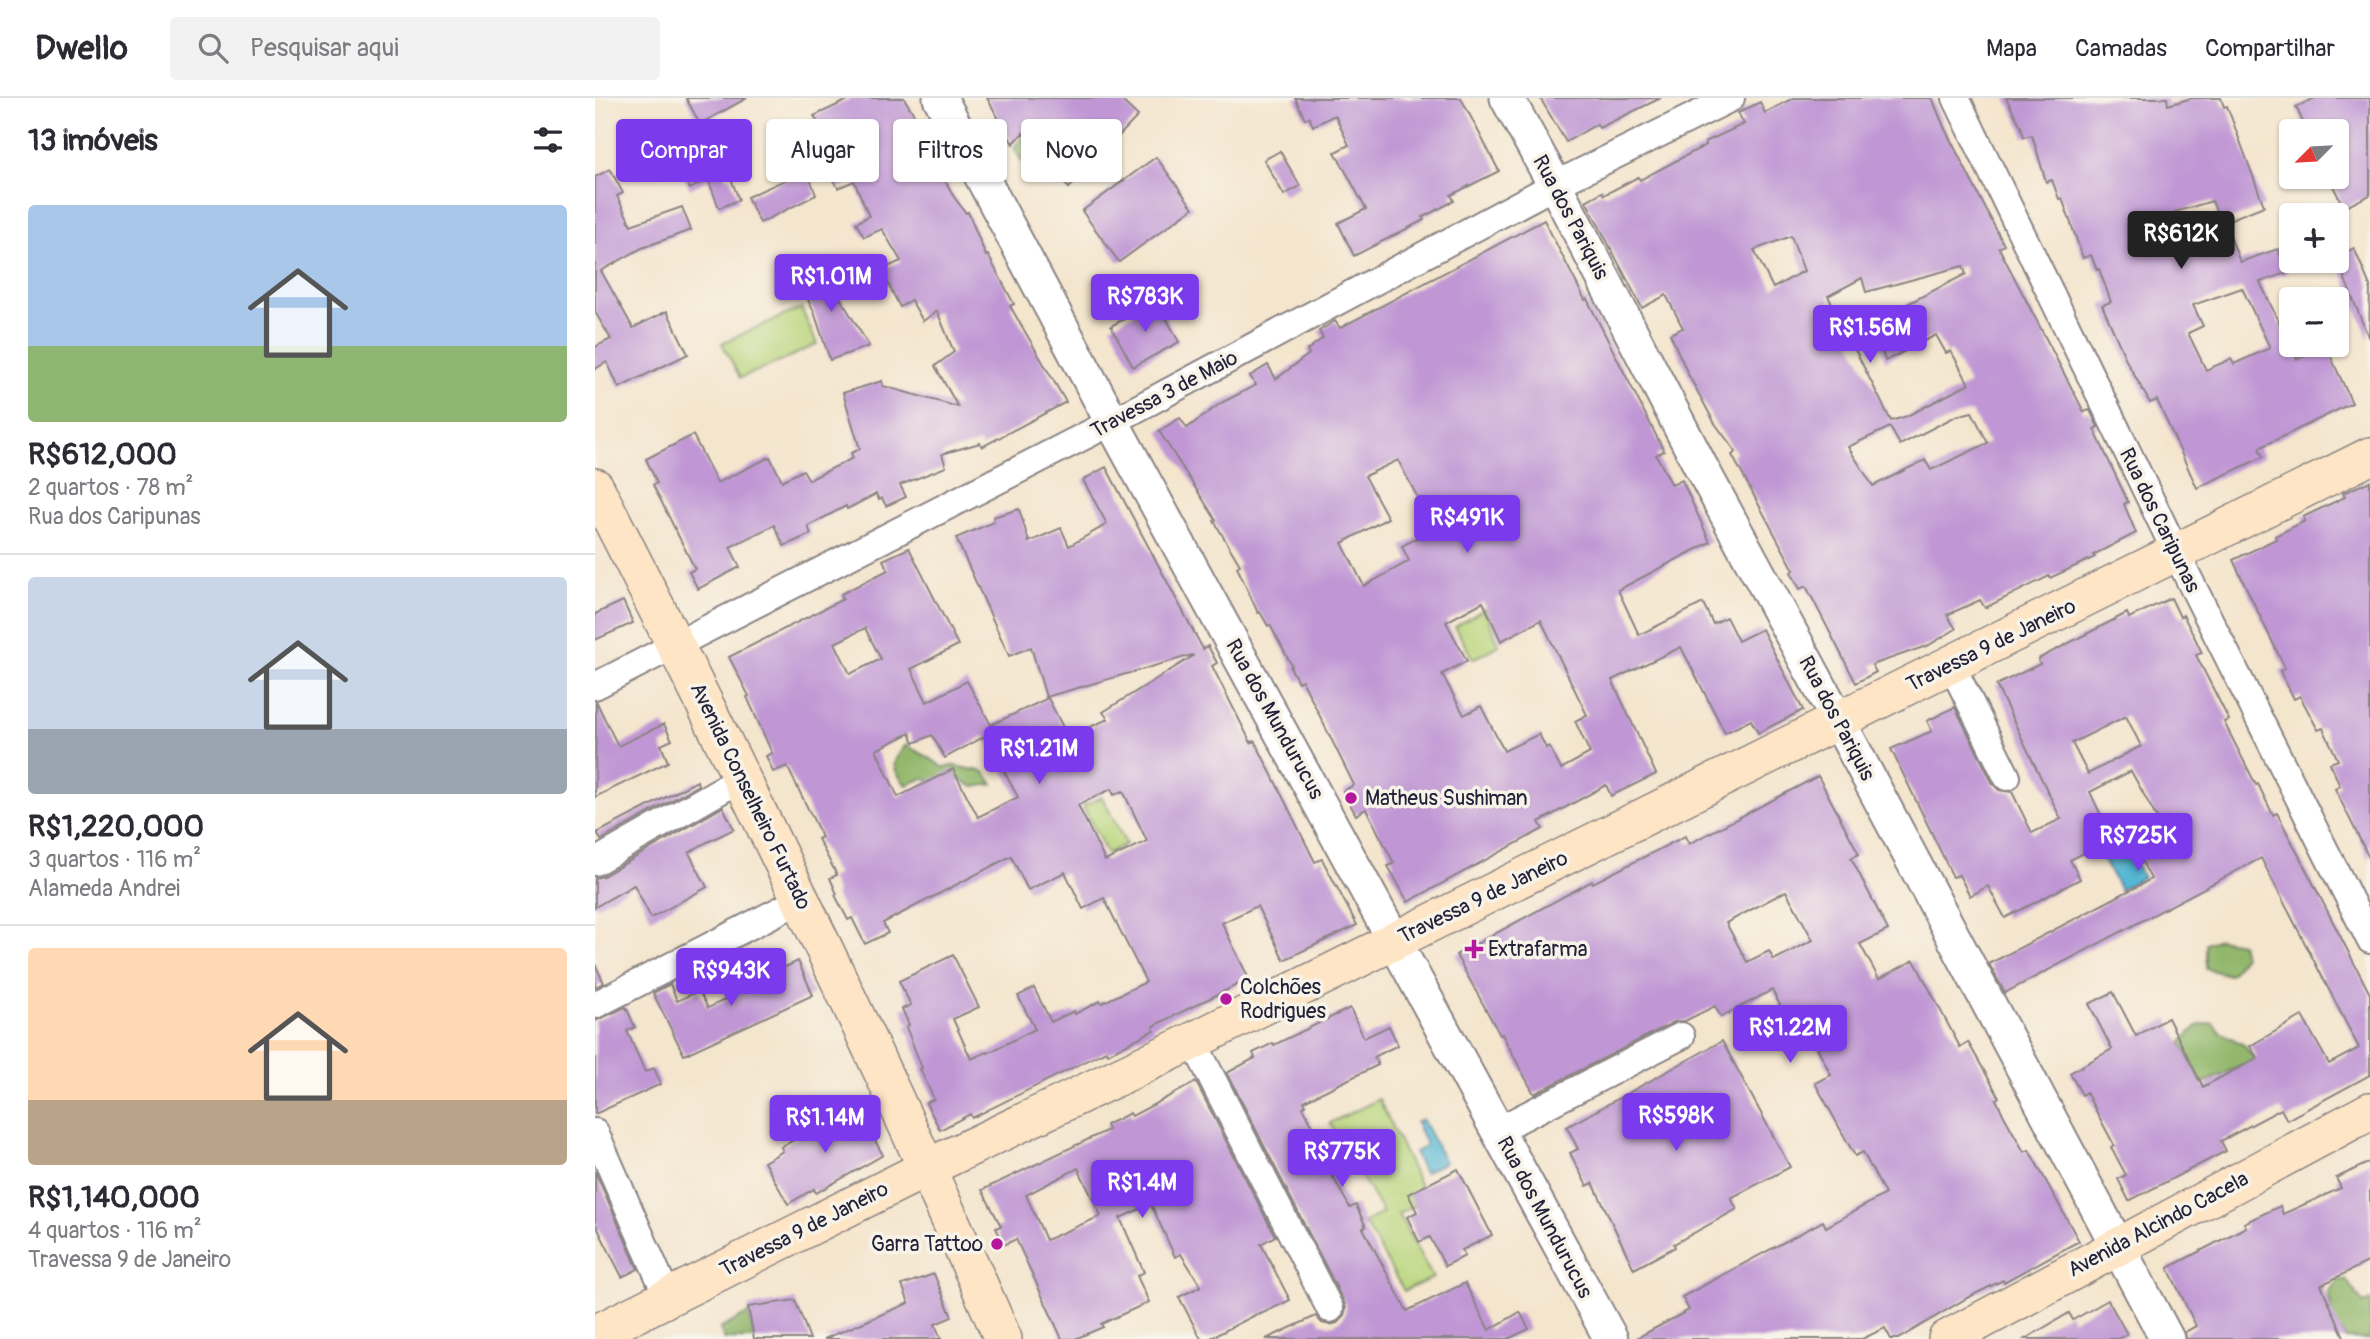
<!DOCTYPE html>
<html lang="pt">
<meta charset="utf-8">
<style>
body{margin:0;font-family:Pangolin,sans-serif;background:#f2f2f3;color:#2b2b33;height:100vh;display:flex;flex-direction:column;font-size:26px;white-space:nowrap}
*{box-sizing:border-box;margin:0}
p{font-size:23px;color:#7c7c81}
.icon{flex:none;width:38px;height:38px;fill:none;stroke:currentColor;stroke-width:2;stroke-linecap:round;stroke-linejoin:round}
.map{position:relative;flex:1;overflow:hidden}
.drawer{display:flex;flex-direction:column;background:#fff;width:595px}
.drawer>*{flex:none}
.top-card{position:absolute;left:21px;top:21px;width:665px;height:63px;display:flex;gap:14px}
.needle{width:46px;rotate:246deg}
.fabs{position:absolute;left:1684px;top:21px;display:grid;gap:14px}
.fabs a{display:grid;place-items:center;width:70px;height:70px;border-radius:7px;background:#fff;box-shadow:0 2px 5px #0004;font-size:35px}
.price{position:absolute;translate:-50% -60px;padding:0 16px;border-radius:7px;background:#7c3aed;color:#fff;font-size:23px;line-height:46px;filter:drop-shadow(0 2px 4px #0008)}
.price::after{content:'';position:absolute;left:50%;top:42px;width:21px;height:16px;margin-left:-10px;background:inherit;clip-path:polygon(0 0,100% 0,50% 100%)}
.price.selected{background:#222;color:#fff}
ul{padding:0;list-style:none}
li{display:grid;align-content:center;gap:14px;height:371px;padding:0 28px}
li+li{border-top:2px solid #e1e1e2}
li span{display:grid;place-items:center;height:217px;border-radius:7px;color:#555}
li>.icon{margin-inline-start:auto}
span .icon{width:126px;height:126px;fill:#fffc;stroke-width:1}
li b{font-size:30px}
h2{display:flex;justify-content:space-between;align-items:center;height:84px;padding:0 28px;font-size:30px}
.tag{padding:0 24px;border-radius:7px;background:#fff;box-shadow:0 2px 5px #0004;font-size:24px;line-height:63px}
.tag.selected{background:#7c3aed;color:#fff}
header{display:flex;align-items:center;gap:42px;box-sizing:border-box;height:98px;padding:0 35px;background:#fff;border-bottom:2px solid #e1e1e2}
header strong{font-size:33px}
nav{display:flex;gap:38px;margin-inline-start:auto;font-size:24px}
.search{width:490px;height:63px;background:#f2f2f3;display:flex;align-items:center;gap:18px;box-sizing:border-box;padding:0 24px;border-radius:7px;color:#7c7c81;font-size:26px}
main{display:flex;flex:1;min-height:0}
.map>svg:first-child{display:block}
</style>
<header>
<strong>Dwello</strong>
<div class="search"><svg class="icon" aria-label="search" viewBox="0 0 24 24"><circle cx="10" cy="10" r="6"/><path d="M15 15l6 6"/></svg>Pesquisar aqui</div>
<nav><a>Mapa</a><a>Camadas</a><a>Compartilhar</a></nav>
</header>
<main>
<section class="drawer">
<h2>13 imóveis<svg class="icon" aria-label="filters" viewBox="0 0 24 24"><path d="M4 7h16M4 17h16"/><circle cx="9" cy="7" r="2"/><circle cx="15" cy="17" r="2"/></svg></h2>
<ul>
<li><span style="background:linear-gradient(#a9c7e8 65%,#8fb573 0)"><svg class="icon" aria-label="home" viewBox="0 0 24 24"><path d="M3 11l9-7 9 7M6 9v11h12V9"/></svg></span><div><b>R$612,000</b><p>2 quartos · 78 m²</p><p>Rua dos Caripunas</p></div></li>
<li><span style="background:linear-gradient(#c9d6e8 70%,#9aa5b1 0)"><svg class="icon" aria-label="home" viewBox="0 0 24 24"><path d="M3 11l9-7 9 7M6 9v11h12V9"/></svg></span><div><b>R$1,220,000</b><p>3 quartos · 116 m²</p><p>Alameda Andrei</p></div></li>
<li><span style="background:linear-gradient(#ffd9b3 70%,#b9a48a 0)"><svg class="icon" aria-label="home" viewBox="0 0 24 24"><path d="M3 11l9-7 9 7M6 9v11h12V9"/></svg></span><div><b>R$1,140,000</b><p>4 quartos · 116 m²</p><p>Travessa 9 de Janeiro</p></div></li>
</ul>
</section>
<div class="map">
<svg width="1775" height="1241" viewBox="0 0 1775 1241">
<rect width="100%" height="100%" fill="#f7f3e8"/>
<filter id="ink" filterUnits="userSpaceOnUse"><feTurbulence type="fractalNoise" baseFrequency=".0143" numOctaves="2"/><feDisplacementMap in="SourceGraphic" scale="14" xChannelSelector="R" yChannelSelector="G"/><feConvolveMatrix kernelMatrix="1 2 1 2 8 2 1 2 1" color-interpolation-filters="sRGB"/></filter>
<filter id="wash" filterUnits="userSpaceOnUse"><feTurbulence type="fractalNoise" baseFrequency=".00686" numOctaves="4" result="noise"/><feDisplacementMap in="SourceGraphic" scale="28" xChannelSelector="R" yChannelSelector="G"/><feGaussianBlur stdDeviation="1.57" result="paint"/><feColorMatrix in="noise" values="0 0 0 0 0 0 0 0 0 0 0 0 0 0 0 0 0 1.4 0 .05"/><feComposite in="paint" operator="in"/></filter>
<g filter="url(#wash)">
<rect width="100%" height="100%" fill="#f4e5cd"/>
<!-- green -->
<g fill="#b9d67c" stroke="#6e7c5c" stroke-width="2">
<polygon points="206,210 222,246 184,264 145,280 127,245"/>
<polygon points="889,511 904,547 878,561 860,529"/>
<polygon points="507,699 531,746 512,756 488,708"/>
<polygon points="784,1001 826,1090 819,1108 803,1116 838,1180 809,1193 769,1124 788,1115 735,1025"/>
</g>
<!-- forest -->
<g fill="#92b76c" stroke="#5a6c54" stroke-width="2">
<polygon points="466,0 484,0 426,63 419,49"/>
<path d="M311,647C324,655 336,659 347,669L359,668L390,674L398,686L378,689L365,681L348,692L329,680L311,687C295,669 296,664 311,647Z"/>
<polygon points="1624,841 1646,845 1649,858 1635,877 1611,871 1611,846"/>
<polygon points="1618,925 1625,934 1649,947 1660,962 1607,986 1586,945 1602,928"/>
<polygon points="1744,1182 1751,1182 1769,1206 1775,1202 1775,1241 1751,1241 1739,1222 1733,1194"/>
<polygon points="154,1215 159,1241 129,1241 125,1231"/>
</g>
<!-- water -->
<g fill="#56b8d5" stroke="#3c6d88" stroke-width="2">
<polygon points="1530,746 1548,779 1525,792 1507,759"/>
<polygon points="827,1021 850,1064 829,1075 819,1055 830,1048 830,1044 821,1024"/>
</g>
<g id="blocks">
<!-- building -->
<g fill="#c097d4" fill-rule="evenodd">
<polygon points="91,0 152,0 105,26"/>
<polygon points="257,0 309,0 334,41 350,82 359,99 371,115 373,114 391,158 393,157 419,206 415,208 471,304 387,349 385,345 347,356 351,369 305,387 311,399 291,408 287,400 284,402 281,396 252,411 251,408 213,428 216,436 189,448 179,427 135,449 145,469 103,491 94,474 100,471 58,387 62,385 51,361 98,337 122,385 175,359 187,383 208,372 214,382 258,360 256,355 265,351 248,295 287,283 288,288 363,309 340,268 359,254 342,213 328,223 316,202 305,209 286,172 306,163 287,131 269,139 261,125 274,118 259,83 243,90 229,64 242,57 219,18"/>
<polygon points="392,0 524,0 543,18 474,90 459,75 463,71 428,35 418,46"/>
<polygon points="700,0 866,0 904,73 856,97 859,103 828,119 829,122 759,158 743,125 771,111 740,54 754,47 740,17 718,28 714,19 710,21"/>
<polygon points="945,0 1066,0 1004,30 1002,26 971,44"/>
<path d="M1198,0H1337L1349,29L1409,147L1404,150L1489,314L1495,312L1503,329L1499,331L1533,404L1529,406L1541,435L1498,457L1500,459L1455,480L1454,478L1390,510L1385,502L1352,517L1361,531L1334,547L1277,567L1281,574L1261,585L1211,488L1205,491L1196,474L1199,472L1137,357L1141,354L1119,324L1093,276L1075,236L1088,230L1071,197L1047,210L991,103L1007,94L1009,97L1043,79L1045,82L1111,47L1110,44L1149,26L1143,15L1165,4L1170,15ZM1196,138L1209,173L1178,190L1159,152ZM1368,168L1371,176L1279,223L1290,263L1341,237L1351,255L1356,253L1374,286L1312,318L1296,323L1233,198L1267,180L1271,194ZM1377,314L1393,345L1336,372L1330,362L1278,388L1253,349L1295,329L1305,347L1361,318Z"/>
<path d="M1411,0H1572L1573,7L1597,0H1626L1629,9L1632,8L1669,108L1626,125L1617,103L1580,114L1595,153L1635,138L1645,164L1683,151L1692,175L1665,184L1695,248L1702,261L1731,248L1757,305L1664,350L1668,359L1602,390L1562,302L1555,305L1532,264L1507,207L1516,204L1504,171L1502,172L1496,157L1488,160L1467,100L1464,101L1457,82L1451,84L1437,37L1429,39L1426,28ZM1647,190L1675,250L1639,266L1636,261L1611,272L1593,235L1608,228L1598,207Z"/>
<polygon points="1720,0 1775,0 1775,97 1749,110 1736,84 1741,82 1741,33 1712,33 1701,9"/>
<polygon points="117,45 131,80 135,78 144,102 124,110 113,81 95,91 81,64"/>
<polygon points="685,53 705,88 689,97 669,62"/>
<polygon points="561,59 598,110 524,164 487,113"/>
<polygon points="15,71 28,95 22,98 36,127 87,109 96,132 47,150 6,173 38,230 72,213 93,256 24,290 12,264 0,271 0,249 16,241 0,214 0,79"/>
<polygon points="212,72 221,97 165,125 152,99"/>
<path d="M949,122L990,202L992,201L1069,353L1061,357L1077,387L1087,382L1115,444L1023,492L1044,537L1108,505L1118,526L1131,519L1143,543L1167,531L1208,612L1163,635L1156,622L1130,635L1086,549L1017,582L1061,676L1016,698L1011,687L944,724L948,731L813,804L793,768L799,765L771,711L761,717L748,693L759,687L707,582L703,584L695,569L697,568L675,527L673,528L665,514L663,515L642,469L645,467L619,423L621,422L564,333L585,320L592,330L626,305L661,287L655,278L673,267L681,281L714,256L712,252L728,240L724,233L740,223L745,230ZM803,362L839,431L807,448L814,463L769,488L747,445L793,420L770,378ZM888,504L906,543L946,522L992,617L980,623L995,655L966,671L954,648L951,650L944,636L909,653L886,608L869,617L847,576L872,563L851,524Z"/>
<polygon points="1759,150 1775,188 1774,241 1741,159"/>
<polygon points="223,163 274,248 235,262 219,214 201,177"/>
<polygon points="562,203 584,244 538,269 516,228"/>
<path d="M511,369L608,551L613,548L622,565L617,568L656,645L660,643L720,764L727,761L762,827L689,862L662,808L627,825L654,881L558,928L559,932L513,956L511,953L377,1020L375,1016L345,1032L331,1005L339,1001L325,971L327,970L311,929L314,927L307,911L316,907L304,883L358,857L384,909L358,921L376,961L392,954L393,955L440,931L423,898L439,890L456,924L479,913L480,916L505,903L507,905L551,884L509,800L488,811L470,774L433,792L416,758L288,825L293,835L270,846L257,820L253,822L240,797L242,796L235,780L242,777L223,741L227,739L192,668L178,674L171,658L177,655L152,599L154,598L134,559L248,501L246,496L293,472L288,462L314,450L363,547L316,571L332,604L372,583L396,627L453,600L473,639L513,621L508,614L598,558L597,557L451,599L436,549L414,558L361,440L399,424L398,419L424,411L434,444L466,430L474,448L512,426L488,382ZM270,530L286,561L255,576L240,545ZM315,635L319,645L337,637L350,660L390,638L423,699L383,719L358,671L303,699L281,652ZM516,691L519,697L528,693L552,743L510,763L483,707Z"/>
<polygon points="1775,383 1775,762 1740,691 1745,688 1735,665 1743,662 1728,630 1723,632 1705,598 1699,601 1685,573 1690,570 1638,462 1681,441 1680,438 1710,423 1708,419 1750,399 1748,395"/>
<path d="M1576,500L1585,519L1588,517L1598,536L1607,555L1601,557L1634,622L1629,624L1661,687L1663,686L1678,717L1682,715L1775,896V977L1692,1022L1686,1011L1626,1043L1631,1053L1534,1103L1523,1081L1531,1077L1516,1049L1519,1047L1491,994L1487,997L1475,975L1517,951L1494,906L1518,894L1541,938L1573,920L1608,989L1662,960L1655,948L1707,918L1734,966L1764,950L1666,760L1410,895L1394,866L1556,781L1540,750L1570,735L1536,673L1495,694L1510,726L1522,720L1529,735L1475,762L1485,781L1410,820L1393,788L1375,798L1364,777L1358,779L1296,651L1337,633L1332,623L1360,609L1398,686L1404,692L1417,694L1437,735L1466,721L1401,587L1445,566L1443,561L1532,515L1534,520ZM1531,618L1546,648L1493,676L1477,645Z"/>
<polygon points="28,503 38,525 0,542 0,516"/>
<polygon points="1,603 23,648 69,626 77,642 66,647 73,664 0,699"/>
<path d="M1223,678L1264,756L1256,760L1293,832L1265,846L1284,881L1319,862L1365,949L1373,944L1404,999L1401,1001L1409,1018L1429,1054L1434,1052L1484,1143L1409,1184L1408,1182L1372,1200L1303,1241H1296L1290,1230L1267,1241H1040L1094,1212L1087,1199L1228,1123L1231,1129L1290,1096L1268,1054L1260,1058L1220,985L1236,977L1207,919L1195,926L1177,892L1126,919L1120,908L1090,923L1079,924L939,996L907,936L905,937L861,857L997,783L998,785L1090,738L1094,746ZM1191,793L1218,842L1179,862L1174,853L1152,864L1131,825Z"/>
<polygon points="102,683 103,687 6,742 2,735"/>
<polygon points="128,709 139,731 108,746 94,755 112,789 56,820 39,787 0,809 0,780 8,778"/>
<polygon points="203,863 218,897 89,957 58,895 75,886 82,903 104,893 113,910 165,885 164,881"/>
<polygon points="0,866 9,885 0,889"/>
<polygon points="31,909 40,929 32,933 50,974 59,970 66,986 0,1016 0,923"/>
<polygon points="755,910 769,940 794,928 803,947 779,959 783,967 709,1003 711,1007 708,1009 731,1054 726,1057 755,1110 761,1107 771,1129 768,1130 812,1213 870,1185 894,1232 925,1214 934,1231 913,1241 671,1241 721,1218 727,1225 735,1227 742,1225 748,1220 751,1211 749,1204 632,975 660,960 658,955 678,945 679,947"/>
<polygon points="1127,943 1195,1069 1136,1100 1142,1111 1079,1146 1080,1149 1039,1171 998,1085 992,1088 975,1055 983,1051 972,1029"/>
<path d="M601,984L680,1138L666,1146L695,1202L664,1217V1215L614,1241H606L584,1199L606,1188L586,1156L580,1159L556,1106L525,1120L549,1174L542,1178L554,1204L506,1226L508,1229L480,1241H467L421,1141L409,1147L401,1130L406,1128L387,1092L513,1032L511,1027L535,1015L537,1018ZM483,1070L506,1118L451,1142L431,1097Z"/>
<polygon points="267,1004 278,1025 272,1028 288,1057 221,1095 219,1091 193,1106 169,1064 188,1053 186,1049"/>
<polygon points="1775,1064 1775,1163 1726,1187 1750,1241 1591,1241 1590,1234 1601,1228 1573,1170 1651,1129 1649,1125 1685,1108 1688,1116 1746,1090 1741,1080"/>
<polygon points="863,1071 897,1137 867,1152 870,1158 850,1168 835,1139 824,1144 812,1119 822,1114 813,1096"/>
<polygon points="0,1073 43,1171 27,1179 0,1125"/>
<polygon points="339,1176 357,1219 340,1226 346,1241 229,1241 314,1205 307,1187"/>
<polygon points="200,1202 215,1241 159,1241 153,1209"/>
<polygon points="1513,1202 1532,1236 1523,1241 1430,1241 1474,1215 1478,1222"/>
</g>
</g>
</g>
<g filter="url(#ink)">
<use href="#blocks" fill-opacity="0" stroke="#8b8484" stroke-width="2"/>
<g fill="none" stroke-linecap="round" stroke-linejoin="round">
<defs>
<g id="minor">
<polyline points="1361,0 1594,481 1775,842"/>
<polyline points="1356,566 1412,679"/>
<polyline points="0,588 517,324 960,87 1136,0"/>
<polyline points="0,764 147,680"/>
<polyline points="0,907 207,801"/>
<polyline points="598,943 735,1211"/>
<polyline points="903,1032 1086,938"/>
<polyline points="0,1034 73,1200"/>
</g>
<g id="tertiary">
<polyline points="345,0 517,324 1016,1241"/>
<polyline points="912,0 960,87 1106,369 1244,624 1572,1241"/>
</g>
<g id="secondary">
<path d="M0,389C144,670 282,952 408,1241"/>
<polyline points="0,1236 334,1069 598,943 1775,358"/>
<polyline points="1352,1241 1775,1013"/>
</g>
</defs>
<!-- minor casing -->
<use href="#minor" stroke="#8b8484" stroke-width="30"/>
<!-- tertiary casing -->
<use href="#tertiary" stroke="#8b8484" stroke-width="37"/>
<!-- secondary casing -->
<use href="#secondary" stroke="#8b8484" stroke-width="40"/>
<!-- minor -->
<use href="#minor" stroke="#fff" stroke-width="26"/>
<!-- tertiary -->
<use href="#tertiary" stroke="#fff" stroke-width="33"/>
<!-- secondary -->
<use href="#secondary" stroke="#fde5c5" stroke-width="37"/>
</g>
</g>
<!-- markers -->
<g fill="#b5179e" stroke="#f7f3e8" stroke-width="2.5">
<circle cx="756" cy="700" r="7"/>
<path d="M875.5 840.5h7v7h7v7h-7v7h-7v-7h-7v-7h7z"/>
<circle cx="631" cy="901" r="7"/>
<circle cx="402" cy="1146" r="7"/>
</g>
<g text-anchor="middle" stroke-width="7" stroke-linejoin="round" paint-order="stroke">
<!-- street labels -->
<g font-size="21" fill="#22223b" stroke="#f7f3e8">
<text transform="translate(976 119) rotate(62)" y="7">Rua dos Pariquis</text>
<text transform="translate(569 296) rotate(-28)" y="7">Travessa 3 de Maio</text>
<text transform="translate(1565 422) rotate(64)" y="7">Rua dos Caripunas</text>
<text transform="translate(1396 547) rotate(-26)" y="7">Travessa 9 de Janeiro</text>
<text transform="translate(1242 620) rotate(62)" y="7">Rua dos Pariquis</text>
<text transform="translate(680 621) rotate(61)" y="7">Rua dos Mundurucus</text>
<text transform="translate(156 698) rotate(64)" y="7">Avenida Conselheiro Furtado</text>
<text transform="translate(888 799) rotate(-26)" y="7">Travessa 9 de Janeiro</text>
<text transform="translate(950 1119) rotate(62)" y="7">Rua dos Mundurucus</text>
<text transform="translate(1563 1126) rotate(-28)" y="7">Avenida Alcindo Cacela</text>
<text transform="translate(209 1131) rotate(-27)" y="7">Travessa 9 de Janeiro</text>
</g>
<!-- poi labels -->
<g font-size="21" fill="#22223b" stroke="#f7f3e8" text-anchor="start">
<text x="770" y="707">Matheus Sushiman</text>
<text x="893" y="858">Extrafarma</text>
<text x="645" y="896">Colchões<tspan x="645" dy="24">Rodrigues</tspan></text>
<text x="388" y="1153" text-anchor="end">Garra Tattoo</text>
</g>
</g>
</svg>
<div class="fabs">
<a><svg class="needle" viewBox="-14 -14 28 28"><path d="M0-13l5 13h-10z" fill="#e53935"/><path d="M0 13l5-13h-10z" fill="#7c7c81"/></svg></a>
<a>+</a>
<a>−</a>
</div>
<b class="price selected" style="left:1586px;top:173px">R$612K</b>
<b class="price" style="left:236px;top:216px">R$1.01M</b>
<b class="price" style="left:550px;top:236px">R$783K</b>
<b class="price" style="left:1275px;top:267px">R$1.56M</b>
<b class="price" style="left:872px;top:457px">R$491K</b>
<b class="price" style="left:444px;top:688px">R$1.21M</b>
<b class="price" style="left:1543px;top:775px">R$725K</b>
<b class="price" style="left:136px;top:910px">R$943K</b>
<b class="price" style="left:1195px;top:967px">R$1.22M</b>
<b class="price" style="left:1081px;top:1055px">R$598K</b>
<b class="price" style="left:230px;top:1057px">R$1.14M</b>
<b class="price" style="left:747px;top:1091px">R$775K</b>
<b class="price" style="left:547px;top:1122px">R$1.4M</b>
<div class="top-card">
<a class="tag selected">Comprar</a>
<a class="tag">Alugar</a>
<a class="tag">Filtros</a>
<a class="tag">Novo</a>
</div>
</div>
</main>
